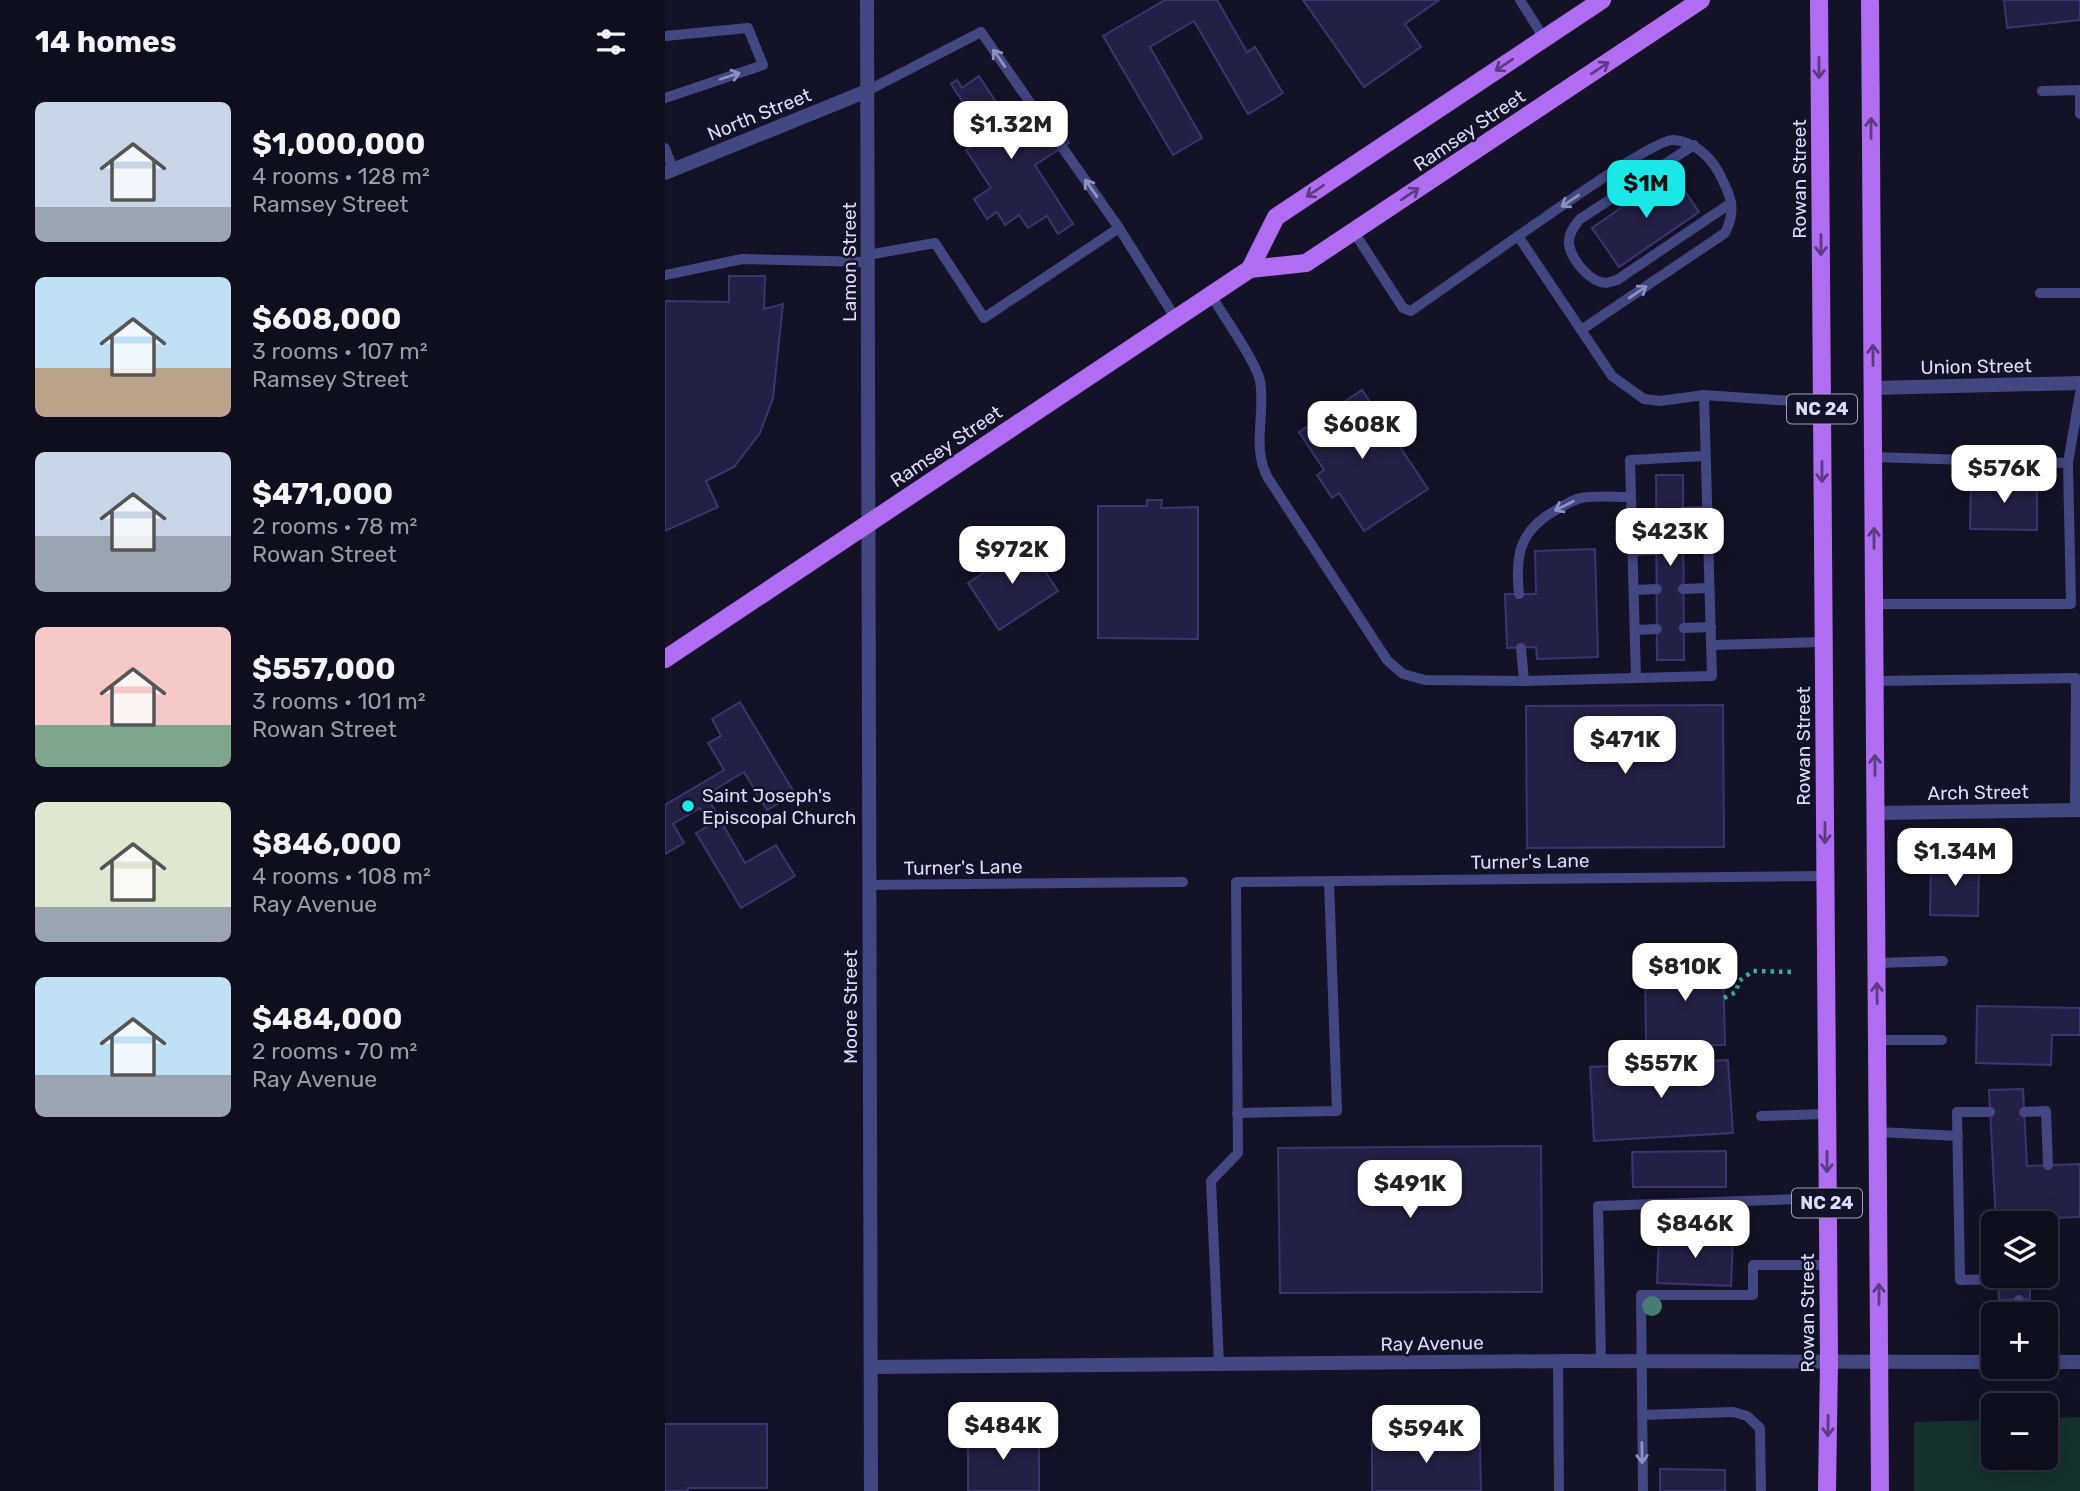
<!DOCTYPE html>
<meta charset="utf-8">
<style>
body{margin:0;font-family:Rubik,sans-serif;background:#181725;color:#f1f3f6;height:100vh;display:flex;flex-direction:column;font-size:26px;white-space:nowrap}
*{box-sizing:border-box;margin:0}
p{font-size:23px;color:#9b9ca3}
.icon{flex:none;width:38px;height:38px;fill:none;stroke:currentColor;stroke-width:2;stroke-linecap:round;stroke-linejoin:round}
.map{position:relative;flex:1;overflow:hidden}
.side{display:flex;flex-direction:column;background:#0f0e1c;width:665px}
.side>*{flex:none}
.fabs{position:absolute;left:1316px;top:1211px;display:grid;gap:14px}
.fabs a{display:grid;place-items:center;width:77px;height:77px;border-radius:10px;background:#0f0e1c;box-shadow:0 7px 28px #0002,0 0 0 2px #2f2e3b;font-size:35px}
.price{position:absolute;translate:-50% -60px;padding:0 16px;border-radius:14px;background:#fff;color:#222;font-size:23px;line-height:46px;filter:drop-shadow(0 2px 4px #0008)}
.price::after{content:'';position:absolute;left:50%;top:42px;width:21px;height:16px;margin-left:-10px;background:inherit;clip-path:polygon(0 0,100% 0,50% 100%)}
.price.active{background:#1ae8e7;color:#111}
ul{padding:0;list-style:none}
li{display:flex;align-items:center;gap:21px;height:175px;padding:0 35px}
li span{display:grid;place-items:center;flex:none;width:196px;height:140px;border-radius:10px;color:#555}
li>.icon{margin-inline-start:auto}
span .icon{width:84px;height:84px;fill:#fffc;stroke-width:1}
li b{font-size:30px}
h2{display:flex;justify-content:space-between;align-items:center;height:84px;padding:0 35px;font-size:30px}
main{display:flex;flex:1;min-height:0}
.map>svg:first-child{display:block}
</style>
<main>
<section class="side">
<h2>14 homes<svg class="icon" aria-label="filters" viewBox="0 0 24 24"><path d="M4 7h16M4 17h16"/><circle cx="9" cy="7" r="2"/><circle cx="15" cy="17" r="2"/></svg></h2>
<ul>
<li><span style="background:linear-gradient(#c9d6e8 75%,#9aa5b1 0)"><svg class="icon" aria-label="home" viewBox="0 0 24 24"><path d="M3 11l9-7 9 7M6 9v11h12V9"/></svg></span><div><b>$1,000,000</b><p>4 rooms · 128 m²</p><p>Ramsey Street</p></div></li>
<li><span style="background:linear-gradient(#bfe0f5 65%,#b9a48a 0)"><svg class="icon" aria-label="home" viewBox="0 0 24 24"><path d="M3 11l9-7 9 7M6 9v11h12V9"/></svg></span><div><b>$608,000</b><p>3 rooms · 107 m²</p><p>Ramsey Street</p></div></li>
<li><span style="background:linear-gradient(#c9d6e8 60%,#9aa5b1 0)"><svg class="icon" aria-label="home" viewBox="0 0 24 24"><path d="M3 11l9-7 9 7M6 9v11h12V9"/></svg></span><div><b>$471,000</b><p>2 rooms · 78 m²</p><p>Rowan Street</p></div></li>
<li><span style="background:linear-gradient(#f6c9c9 70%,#7fa58c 0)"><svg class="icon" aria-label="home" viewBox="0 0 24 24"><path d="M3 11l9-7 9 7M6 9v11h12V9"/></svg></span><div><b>$557,000</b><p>3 rooms · 101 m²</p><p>Rowan Street</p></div></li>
<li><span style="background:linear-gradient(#dfe7d0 75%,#9aa5b1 0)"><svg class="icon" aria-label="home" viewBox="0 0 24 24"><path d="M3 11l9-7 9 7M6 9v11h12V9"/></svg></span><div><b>$846,000</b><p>4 rooms · 108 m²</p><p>Ray Avenue</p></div></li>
<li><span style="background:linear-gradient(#bfe0f5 70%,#9aa5b1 0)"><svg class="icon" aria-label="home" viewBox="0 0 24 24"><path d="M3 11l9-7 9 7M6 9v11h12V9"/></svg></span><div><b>$484,000</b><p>2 rooms · 70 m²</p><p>Ray Avenue</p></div></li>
</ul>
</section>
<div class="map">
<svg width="1415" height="1491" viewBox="0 0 1415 1491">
<rect width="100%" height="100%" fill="#141226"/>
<!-- green -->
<polygon fill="#16302c" points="1415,1417 1415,1491 1249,1491 1249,1422 1328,1420 1328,1458 1381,1458 1381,1418"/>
<!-- building -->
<g fill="#242045" stroke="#3a346f" stroke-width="2">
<polygon points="500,0 552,0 582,52 590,47 618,93 583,114 529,21 485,47 537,138 508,155 438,36"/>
<polygon points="638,0 774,0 740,24 756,47 699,87"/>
<polygon points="1339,0 1415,0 1415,20 1342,28"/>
<polygon points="314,76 356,140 388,119 404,143 370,165 408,224 393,234 382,216 363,228 354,215 340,225 332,212 322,219 309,199 326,188 301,150 311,143 297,122 307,116 286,84 292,80 297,88"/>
<polygon points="1007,172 1034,212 954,267 927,228"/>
<polygon points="64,276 100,276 99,309 118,304 108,398 95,433 69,467 41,481 53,507 0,531 0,301 64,302"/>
<polygon points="697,390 763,489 699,531 674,493 667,498 652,475 659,470 634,432"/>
<polygon points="991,475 1018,475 1019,660 992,660"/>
<polygon points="1306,480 1372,482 1372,530 1305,529"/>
<polygon points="482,500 497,500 496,508 533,507 533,639 433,638 433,506 482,506"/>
<polygon points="362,544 393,591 334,630 303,583 323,570 320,565 339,552 342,557"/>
<polygon points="930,549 933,657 872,659 871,647 842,648 840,594 871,594 870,551"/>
<polygon points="75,702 130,794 102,810 79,772 41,795 80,863 111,845 130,876 76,908 31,833 45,825 35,808 8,824 19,843 0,854 0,805 59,770 43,743 56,736 47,719"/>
<polygon points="1058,705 1059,847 862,848 861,706"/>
<polygon points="1266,860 1314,861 1313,916 1265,915"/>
<polygon points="1058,960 1060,1045 981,1046 980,961"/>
<polygon points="1312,1006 1415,1008 1415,1035 1387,1035 1386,1065 1311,1063"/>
<polygon points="1063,1060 1068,1133 929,1141 925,1067"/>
<polygon points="1358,1089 1362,1166 1415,1164 1415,1217 1362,1219 1362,1223 1331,1223 1324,1090"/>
<polygon points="876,1146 877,1292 615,1293 613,1148"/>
<polygon points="1061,1151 1061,1187 968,1187 967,1152"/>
<polygon points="994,1234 1068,1237 1066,1286 992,1283"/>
<polygon points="1333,1276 1365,1276 1365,1299 1334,1300"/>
<polygon points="0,1424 102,1424 102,1488 23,1488 23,1491 0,1491"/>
<rect x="303" y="1433" width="71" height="58"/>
<polygon points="815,1438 816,1491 707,1491 707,1439"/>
<polygon points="995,1469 1060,1470 1060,1491 995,1491"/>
</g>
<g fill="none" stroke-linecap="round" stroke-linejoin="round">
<!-- path -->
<polyline stroke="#3cae9b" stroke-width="4.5" stroke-dasharray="3.5 5" stroke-linecap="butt" points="1059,998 1071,992 1074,981 1088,971 1129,972"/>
<!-- service -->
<g stroke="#424681" stroke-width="10">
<polyline points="855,0 879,38"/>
<polyline points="0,36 83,28 98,65 0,98"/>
<polyline points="202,91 316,32 380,124"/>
<polyline points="1377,91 1415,90 1415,114"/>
<path d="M1029,145L915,219C909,226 903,234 904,244C906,259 924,282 941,283C942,283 951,280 952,280L1066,203"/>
<polyline points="397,147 454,228 511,319"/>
<polyline points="0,148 8,169"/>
<polyline points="689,232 738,308 746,311 853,236 947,376 979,399 995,401 1039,395"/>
<path d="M853,236C877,220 989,139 1008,140C1028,141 1045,156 1054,173C1066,196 1072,209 1060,233L916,330"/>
<polyline points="203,255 270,243 319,318 454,228"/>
<polyline points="0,275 77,259 203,262"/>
<polyline points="1375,293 1415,293"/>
<path d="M546,295C557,314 591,361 595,381C601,414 586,447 603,478L722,660L738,674L760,680L859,681L1047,676L1039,395L1157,403"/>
<polyline points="1208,457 1403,463"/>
<polyline points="1018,512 1042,511"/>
<polyline points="966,515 991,513"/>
<polyline points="1018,549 1043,548"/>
<polyline points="968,551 992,550"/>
<polyline points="1018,589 1044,588"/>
<polyline points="969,590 992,589"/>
<path d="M854,594C850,555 854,531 891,510C898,506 907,500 916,498C932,495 950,497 966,497"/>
<polyline points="1209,604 1406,604 1403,463 1415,393"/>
<polyline points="1019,628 1046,627"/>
<polyline points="970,630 992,629"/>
<polyline points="1047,645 1158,642"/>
<polyline points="856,648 859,681"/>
<polyline points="971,678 965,460 1039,456"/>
<polyline points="1210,681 1411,678 1410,810"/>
<polyline points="204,885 518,882"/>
<polyline points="1212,963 1278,961"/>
<polyline points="1212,1040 1277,1040"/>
<polyline points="1325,1112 1292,1112 1295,1280 1334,1279"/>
<polyline points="1359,1112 1381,1111 1383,1165"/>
<polyline points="572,1113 672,1111 664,881"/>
<polyline points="1096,1116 1162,1114"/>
<polyline points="1213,1132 1293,1136"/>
<polyline points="1365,1278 1384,1278 1384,1218"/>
<polyline points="1354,1300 1355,1314"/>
<polyline points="893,1361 894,1491"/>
<polyline points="936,1361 933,1206 1162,1198"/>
<polyline points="554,1364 546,1181 573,1153 571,882 1160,876"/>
<polyline points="977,1415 1068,1412 1082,1416 1095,1428 1096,1491"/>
<polyline points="978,1491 976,1295 1088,1295 1088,1265 1163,1265"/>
</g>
<!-- minor -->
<g stroke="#424681" stroke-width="14">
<polyline points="0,173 202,91"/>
<polyline points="1208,388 1415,383"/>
<polyline points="1211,813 1415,810"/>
</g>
<!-- tertiary -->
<g stroke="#424681" stroke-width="14">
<polyline points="202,0 206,1491"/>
<polyline points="1381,1362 1415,1362"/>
<polyline points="206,1367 904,1361 1328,1362"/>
</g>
<!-- primary -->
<g stroke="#b16df1" stroke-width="18">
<polyline points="1154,0 1164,1362 1162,1491"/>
<polyline points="1205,0 1215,1491"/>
<polyline points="585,269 611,217 937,0"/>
<polyline points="0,659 585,269 641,263 1036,0"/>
</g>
</g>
<!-- trees -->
<circle fill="#457d72" cx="987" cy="1306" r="10"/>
<!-- one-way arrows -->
<defs><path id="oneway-shaft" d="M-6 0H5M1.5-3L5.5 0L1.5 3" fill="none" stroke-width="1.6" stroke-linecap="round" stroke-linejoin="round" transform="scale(1.75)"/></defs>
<g stroke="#8e90be">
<use href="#oneway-shaft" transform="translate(334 58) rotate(-125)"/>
<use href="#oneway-shaft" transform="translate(65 76) rotate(-18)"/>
<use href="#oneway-shaft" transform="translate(426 188) rotate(-125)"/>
<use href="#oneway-shaft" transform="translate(905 201) rotate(146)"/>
<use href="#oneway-shaft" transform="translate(973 292) rotate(-34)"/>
<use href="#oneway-shaft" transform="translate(899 506) rotate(153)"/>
<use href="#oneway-shaft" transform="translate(977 1453) rotate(89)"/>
</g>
<g stroke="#5b3b81">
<use href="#oneway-shaft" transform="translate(839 65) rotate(146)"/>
<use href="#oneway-shaft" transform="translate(935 68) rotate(-34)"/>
<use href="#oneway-shaft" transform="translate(1154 68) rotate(90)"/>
<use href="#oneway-shaft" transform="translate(1206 128) rotate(-90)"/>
<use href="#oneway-shaft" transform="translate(650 191) rotate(146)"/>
<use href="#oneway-shaft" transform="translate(745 194) rotate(-34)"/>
<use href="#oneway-shaft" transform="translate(1156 245) rotate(90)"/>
<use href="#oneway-shaft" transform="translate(1208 355) rotate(-90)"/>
<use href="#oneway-shaft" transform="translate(1157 472) rotate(90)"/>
<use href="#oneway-shaft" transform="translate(1209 538) rotate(-90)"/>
<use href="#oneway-shaft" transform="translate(1210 765) rotate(-90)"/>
<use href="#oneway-shaft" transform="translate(1160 833) rotate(90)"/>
<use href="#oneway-shaft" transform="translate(1212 993) rotate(-91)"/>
<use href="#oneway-shaft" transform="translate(1162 1162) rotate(90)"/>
<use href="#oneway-shaft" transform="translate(1214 1294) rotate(-90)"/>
<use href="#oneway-shaft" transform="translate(1163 1426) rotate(91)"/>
</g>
<!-- markers -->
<circle fill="#1ae8e7" stroke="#141226" stroke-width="2.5" cx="23" cy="806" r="7"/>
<g text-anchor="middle" stroke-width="5" stroke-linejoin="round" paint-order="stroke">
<!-- shield labels -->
<g fill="#141226" stroke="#9f9fbb" stroke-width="2">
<rect x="1122" y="394.5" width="70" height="29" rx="5"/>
<rect x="1127" y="1188.5" width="70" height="29" rx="5"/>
</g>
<g font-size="18" font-weight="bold" fill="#dbdbfb">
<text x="1157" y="415">NC 24</text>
<text x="1162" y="1209">NC 24</text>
</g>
<!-- street labels -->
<g font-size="19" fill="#dbdbfb" stroke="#141226">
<text transform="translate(94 114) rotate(-22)" y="7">North Street</text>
<text transform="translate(804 130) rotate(-34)" y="7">Ramsey Street</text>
<text transform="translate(1134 179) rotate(-90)" y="7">Rowan Street</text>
<text transform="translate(184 262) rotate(-90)" y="7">Lamon Street</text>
<text transform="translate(1311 366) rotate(-1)" y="7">Union Street</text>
<text transform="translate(281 446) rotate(-34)" y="7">Ramsey Street</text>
<text transform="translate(1138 746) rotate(-90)" y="7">Rowan Street</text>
<text transform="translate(1313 792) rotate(-1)" y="7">Arch Street</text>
<text transform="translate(865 861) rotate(-1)" y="7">Turner's Lane</text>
<text transform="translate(298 867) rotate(-1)" y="7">Turner's Lane</text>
<text transform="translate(185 1007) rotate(-90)" y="7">Moore Street</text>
<text transform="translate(1142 1313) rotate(-90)" y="7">Rowan Street</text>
<text transform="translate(767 1343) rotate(-1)" y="7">Ray Avenue</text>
</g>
<!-- poi labels -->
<g font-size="19" fill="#dbdbfb" stroke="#141226" text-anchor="start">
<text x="37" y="802">Saint Joseph's<tspan x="37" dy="22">Episcopal Church</tspan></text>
</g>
</g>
</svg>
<div class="fabs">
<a><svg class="icon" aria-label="layers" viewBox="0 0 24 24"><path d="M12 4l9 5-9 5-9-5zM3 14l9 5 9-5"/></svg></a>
<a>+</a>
<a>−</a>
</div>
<b class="price" style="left:346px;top:161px">$1.32M</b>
<b class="price active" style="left:981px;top:220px">$1M</b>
<b class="price" style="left:697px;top:461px">$608K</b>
<b class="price" style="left:1339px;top:505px">$576K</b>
<b class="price" style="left:1005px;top:568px">$423K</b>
<b class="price" style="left:347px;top:586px">$972K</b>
<b class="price" style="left:960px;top:776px">$471K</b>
<b class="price" style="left:1290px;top:888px">$1.34M</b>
<b class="price" style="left:1020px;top:1003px">$810K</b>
<b class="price" style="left:996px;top:1100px">$557K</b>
<b class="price" style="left:745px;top:1220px">$491K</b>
<b class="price" style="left:1030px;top:1260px">$846K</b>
<b class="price" style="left:338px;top:1462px">$484K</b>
<b class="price" style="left:761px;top:1465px">$594K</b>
</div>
</main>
